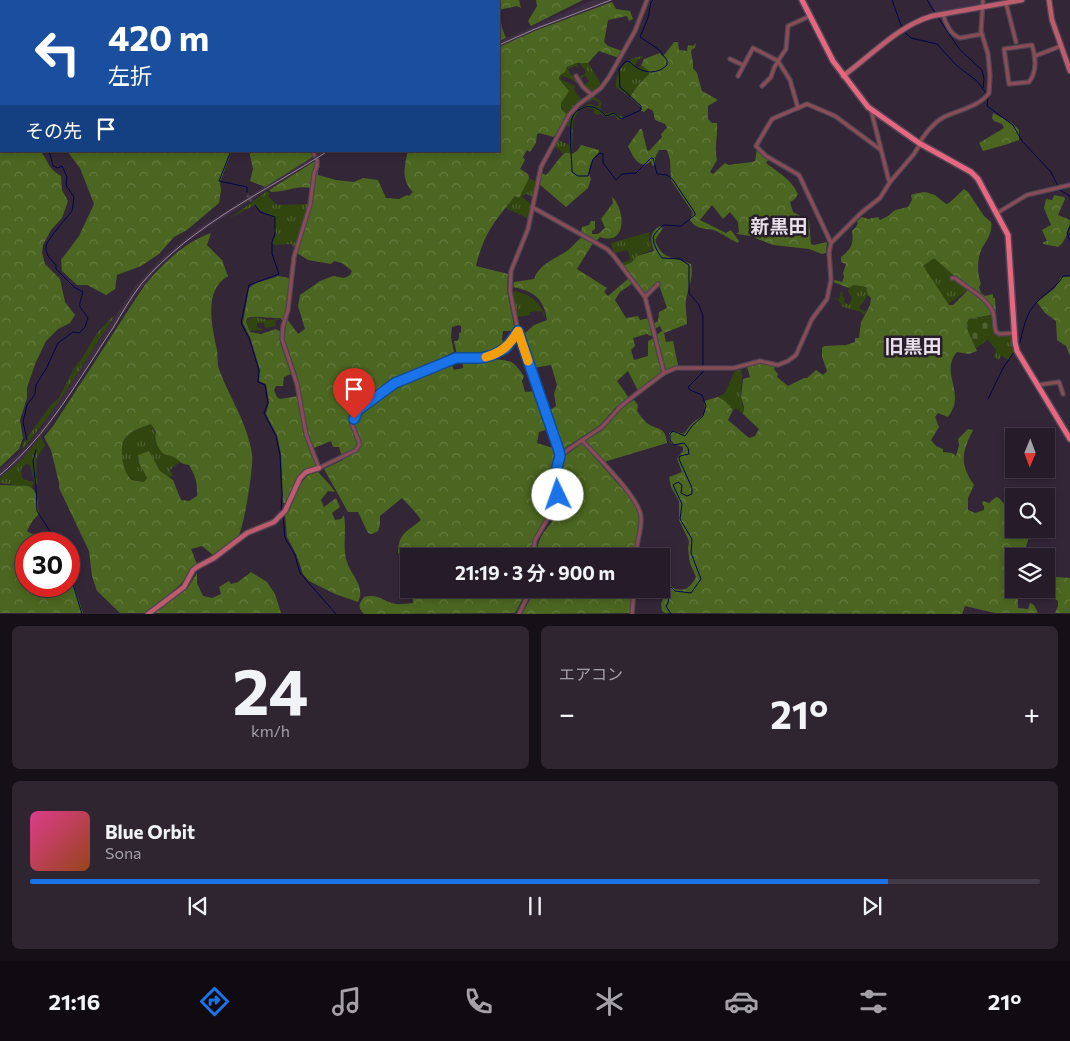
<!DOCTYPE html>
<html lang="ja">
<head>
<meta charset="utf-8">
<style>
  :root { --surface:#261c29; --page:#2e2531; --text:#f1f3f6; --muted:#a4a1a8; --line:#423a46; --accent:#1a73e8 }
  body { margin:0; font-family:Commissioner,"Noto Sans JP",sans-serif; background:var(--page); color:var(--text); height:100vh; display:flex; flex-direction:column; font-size:19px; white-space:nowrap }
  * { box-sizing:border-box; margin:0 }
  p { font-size:16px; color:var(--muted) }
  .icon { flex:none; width:28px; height:28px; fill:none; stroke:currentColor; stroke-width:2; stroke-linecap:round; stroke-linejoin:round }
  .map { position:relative; height:614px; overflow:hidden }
  .side { display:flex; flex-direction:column; gap:12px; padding:12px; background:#150f17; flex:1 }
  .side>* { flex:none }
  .top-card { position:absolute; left:0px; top:0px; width:500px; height:152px; box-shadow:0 2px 8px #0003,0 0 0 1px var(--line); background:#1a4fa0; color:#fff; overflow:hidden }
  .needle { width:32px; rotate:181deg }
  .fabs { position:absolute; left:1005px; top:428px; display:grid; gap:10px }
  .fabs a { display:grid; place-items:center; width:50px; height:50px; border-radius:0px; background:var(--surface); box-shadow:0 2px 8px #0003,0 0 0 1px var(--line); font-size:25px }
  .speed { position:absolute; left:15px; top:532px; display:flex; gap:10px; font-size:25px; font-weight:700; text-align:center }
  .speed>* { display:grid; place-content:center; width:65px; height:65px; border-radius:50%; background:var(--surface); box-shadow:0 2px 8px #0003,0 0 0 1px var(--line); line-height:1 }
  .speed .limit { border:8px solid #d22; background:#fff; color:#111 }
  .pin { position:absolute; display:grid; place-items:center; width:42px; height:42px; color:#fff; margin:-51px -21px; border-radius:50% 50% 50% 0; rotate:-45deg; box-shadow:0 0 5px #0007 }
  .pin .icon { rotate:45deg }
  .me { position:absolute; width:55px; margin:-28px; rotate:357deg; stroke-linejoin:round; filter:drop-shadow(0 0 4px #0008) }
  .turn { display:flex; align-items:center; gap:18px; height:105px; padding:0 25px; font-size:22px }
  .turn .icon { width:65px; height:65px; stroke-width:2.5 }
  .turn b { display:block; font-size:35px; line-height:42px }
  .then { display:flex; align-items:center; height:48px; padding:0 25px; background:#0003; gap:10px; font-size:19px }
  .big { font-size:38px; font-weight:700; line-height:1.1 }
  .side .widget { flex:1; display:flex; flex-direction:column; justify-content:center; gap:8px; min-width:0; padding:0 18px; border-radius:8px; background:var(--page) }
  .side .dial { align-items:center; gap:0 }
  .dial b { font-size:65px; line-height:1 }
  .song { display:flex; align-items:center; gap:15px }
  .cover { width:60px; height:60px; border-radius:8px; background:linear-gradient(135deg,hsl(330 70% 55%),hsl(20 70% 35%)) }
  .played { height:5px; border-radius:2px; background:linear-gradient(90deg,var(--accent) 85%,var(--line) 85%) }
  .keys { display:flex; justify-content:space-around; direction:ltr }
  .heat { display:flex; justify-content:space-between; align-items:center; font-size:28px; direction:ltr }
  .side .tiles { flex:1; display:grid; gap:12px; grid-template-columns:1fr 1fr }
  .widget:last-child { grid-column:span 2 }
  .trip { position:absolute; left:400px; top:548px; width:270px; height:50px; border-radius:0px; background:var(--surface); box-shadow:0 2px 8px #0003,0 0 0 1px var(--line); font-weight:700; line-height:50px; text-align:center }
  .dock { display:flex; height:80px; justify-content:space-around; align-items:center; background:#0f0b10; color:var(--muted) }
  .dock .icon { width:35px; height:35px }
  .dock .on { color:var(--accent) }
  .dock b { font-size:22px; color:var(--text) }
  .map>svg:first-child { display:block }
</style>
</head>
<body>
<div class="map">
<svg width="1070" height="614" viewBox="0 0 1070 614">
  <defs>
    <pattern id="grass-tufts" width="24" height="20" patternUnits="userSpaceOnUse" patternTransform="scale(1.25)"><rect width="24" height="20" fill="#31460e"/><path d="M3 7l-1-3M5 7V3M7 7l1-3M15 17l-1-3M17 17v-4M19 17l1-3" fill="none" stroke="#4f6031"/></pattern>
    <pattern id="forest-crowns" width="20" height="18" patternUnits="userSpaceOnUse" patternTransform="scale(1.25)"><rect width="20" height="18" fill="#4b6620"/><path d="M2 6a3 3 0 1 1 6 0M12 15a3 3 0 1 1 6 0" fill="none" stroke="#657b40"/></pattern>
    <pattern id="cemetery-stones" width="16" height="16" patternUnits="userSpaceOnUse" patternTransform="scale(1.25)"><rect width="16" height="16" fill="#31460e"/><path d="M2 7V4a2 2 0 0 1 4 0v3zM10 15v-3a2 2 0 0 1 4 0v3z" fill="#4f6031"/></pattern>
  </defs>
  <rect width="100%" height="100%" fill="#332637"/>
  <g fill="#3e2d43">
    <path d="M593,0H614L543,27L499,47V43L504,39Z"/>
    <path d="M929,0H982L980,6L936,13Z"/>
    <path d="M321,151H329L201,232L187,242L157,269L135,296L47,430L23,458L0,478V469L22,451L42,427L135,286L160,259L197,229Z"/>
  </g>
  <g fill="url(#grass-tufts)">
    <path d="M642,56L643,57L637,61L635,65L636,67L639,68L641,65L649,70V74L639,84L630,97L616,87C615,71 625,59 642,56Z"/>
    <path d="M577,63L579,68L575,66L568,69L570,73L577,81V83L571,79L562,76L560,79L575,86L574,90L582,100L567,115C561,108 561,103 560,93C558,75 560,70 577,63Z"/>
    <path d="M579,63H588L600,82V85L591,93L583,84L585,85L589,81L585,75L581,79L580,76L585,74V70Z"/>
    <path d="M593,96L602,102L600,109L606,114L613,112L625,118L619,120L614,115L607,117L601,114L597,115L594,113V109L586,108L579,110L573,121L572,154L565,153L563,154L561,151L554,146L558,140L569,145L570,127L565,125C572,113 577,108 590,104L598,107L599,102L593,99L589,102L588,101Z"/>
    <path d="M529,178L536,182L533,197L526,194L523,195L522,197L531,204L529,219L506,208L515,196L519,197Z"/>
    <path d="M267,191L270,193L268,196L277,205L308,204L294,248L291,244L274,245L272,243L276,233L274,231L275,219C268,212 262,214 255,205L230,218Z"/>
    <path d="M650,232L649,236L652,250L637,256L632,262L623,266L621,263L630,260L628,250L614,253L611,243Z"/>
    <path d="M934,256L968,290L948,304L921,266Z"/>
    <path d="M854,285L866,287L868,295L859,308L864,311H866L864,315L861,312L843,307L838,300L829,297L839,299L841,291L843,293L842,296L845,298L844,302L849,305L852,298L848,291L849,288Z"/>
    <path d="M511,291C526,291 541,302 545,316L544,317L542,311L530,312V315L517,317Z"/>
    <path d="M113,316L114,317C84,362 57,409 22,450L23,443L34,428L51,405L59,398L74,368L82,358L97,333Z"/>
    <path d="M254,317L269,320L281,319L275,321L276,326L265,328L264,323H257V327L264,330L250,331L246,322L248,319Z"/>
    <path d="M994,333L1000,336L1012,334L1018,356L1013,354L1008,360L1001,355L999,360L994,357L996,350L988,340Z"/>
    <path d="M741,370C744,380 739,388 741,398C742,404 744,407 743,414L736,408L733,410L725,401L718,397L725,393L735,371Z"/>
    <path d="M151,423L164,454L175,457L180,462L170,470L173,476L167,477L160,471L149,451L138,455L139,463L147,478L144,482C138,481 130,480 126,474C122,467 120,447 124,440C129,432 142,426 151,423Z"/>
    <path d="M41,437L45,445L36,459L37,485L35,484L30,465L27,464C19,469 20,471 23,479L33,482L32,488L0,483V478L23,458Z"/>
  </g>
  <g fill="url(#forest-crowns)" fill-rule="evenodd">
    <path d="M372,0H519L521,8L517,6L499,10L502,28L506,38L499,41V1H371Z"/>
    <path d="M536,0H583L531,26L528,21L537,6Z"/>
    <path d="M612,2L616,9L630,11L633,19L629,21L627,16L608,20L604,42L608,46L622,51L619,58L599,51L588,63H577L567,67L565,72L560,75L559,79L569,91L561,103V108L567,115L554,137L539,133L537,134L536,143L530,152L527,150L523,157L525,160L520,169L528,174L529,178L519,198L515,196C494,222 484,233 476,266L508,274L507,290L515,331H503L502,340L507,343L495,351V359C515,362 512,360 524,376L522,381L525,392L536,391L549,429L539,432L537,443L556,449C559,457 555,460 555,468C554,481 558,494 552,507C545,524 531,536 530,556H409V561L398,553C399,532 406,533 421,520L416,513L402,498L380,516V525L378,531L372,534L368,533L358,512H348L324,469L343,460L339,447H333L331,441L314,448L307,433L297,375L284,338L287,319L298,334L305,329L298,306L300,295L320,281L333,276L344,278L350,275L352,271L342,263L334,261L331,264L308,260L297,253L312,198L316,172L317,168L318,175L336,180L354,182L363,178L378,180L386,198L399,199L407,195L409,196L413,192C401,180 404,167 408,151H499V47L537,30ZM459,325L461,326V332L459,333V338L457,341H454L457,355L462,358L463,368L454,370L450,361H446L445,356L454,352L451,337L452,327Z"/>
    <path d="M674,42H678L679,50L687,51L688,45L693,46L696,43L695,48L692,49L691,52L693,63V68L697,73L702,91L718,100L708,106V119L712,123H717C718,135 714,149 717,160L710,172L713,174L725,163L728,165L752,162L755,161L757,149L768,160L766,163C779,173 791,179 798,194L795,199L790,202L793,212L809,220L811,244L814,245L827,242L826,253L822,254L809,249L773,245L750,236L737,234H736L739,232L738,222L730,212L723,219L712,205L700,220L726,233L731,230L739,241L738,243C731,240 723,234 716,231C706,227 697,231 690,220L693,213L671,180L670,160L667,150H659L655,158V165L653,166L651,161C640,172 632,155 628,146L640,129H642L647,150L649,151L662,137L661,134L667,128L665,124L655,120L653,111L648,108L644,112L641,111V107L630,97L639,84L649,74L648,70L641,65L644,59L660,53L662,56L665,54Z"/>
    <path d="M993,113L1012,123L1019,130V140L1008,144L983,151L979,143L1004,128L1002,124L994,121L992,118Z"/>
    <path d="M581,145L599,150V152C592,159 586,169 591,179L588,188L566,207L539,184L538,181L541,173L546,175C551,171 560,156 564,154C567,152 569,153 572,154L577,151Z"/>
    <path d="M4,151H40C50,162 46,167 61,176L62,190L68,201L62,218L51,230L43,245L42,253L45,264L60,279L65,302L75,315L70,323L58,329L46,341L35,364L27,388V398L20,420L23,438L19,449L0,467V153Z"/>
    <path d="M67,151H232L220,182L221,190L219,203L187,230L174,237L159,254L141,266L117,275L115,289L106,295L87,285H77L62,271L61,260L79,236L94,204L80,168Z"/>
    <path d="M249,151H313L314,156L265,187L250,181L253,169Z"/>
    <path d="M315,161L316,163L311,188C297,185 286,192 271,192L269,190Z"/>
    <path d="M964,189L968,192L984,216L991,222C993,232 987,240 982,248C977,259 977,273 981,284L979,287L981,293L985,296L993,294V298H995L996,314L969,319L966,326L977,351L969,354L957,352C939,373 967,393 948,417L938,413L935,417L939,427L931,440L936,446L943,449V452L952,453L956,456L959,445L958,439L968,429L973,430C962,452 959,464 974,485L968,498V510L975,513L984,510V506L982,504L983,501L989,503L996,497L999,498L1014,516V529H1019L1020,531L1030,534L1023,556H1014V589H1018V608L1028,609L1030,603L1034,605L1038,613H995L965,606L962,614L665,613L662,611L661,604L664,596L662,583L666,582C670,584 672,588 676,589C686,592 692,585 696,577L690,563L688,549L689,541L679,520V501L671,487L669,477L682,472L677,459L683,451V447C674,443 668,447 669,433L674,431L684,434C686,432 687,429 689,427C697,416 708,419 704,401L718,397L725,401L733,410L728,420L749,438L755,436L759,429L743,414L744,407L741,397L743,379L750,377L747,367C757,361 765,363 775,367L774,369L778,374L777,377L788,386L804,378H807L816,370L823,375L827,371L822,357V348L824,346L846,345L855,342V338H859L861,322L870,305L871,298L868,295L866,287L854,285L849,288L833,282L835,280L842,282L844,277L843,273L846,264L841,262V257C851,249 854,244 852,231L856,227L858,223L857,221L862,217L868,219L878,217L880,220L888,216L895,210L908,207L912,200L911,195C915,193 920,193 925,192L935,195L946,204L949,203ZM934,258L968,288V290L953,305H949L923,266Z"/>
    <path d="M1054,195L1064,197L1065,199L1058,215L1070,220C1070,228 1065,243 1058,247L1043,244V242L1047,241L1042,230L1051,225L1044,208L1046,199L1052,200Z"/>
    <path d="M612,197C625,208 628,247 600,237L596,241L581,233L582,227L589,225L591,221H595V229L592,231V234H598L605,228L601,219L613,203Z"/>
    <path d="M660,226L663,228L655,240C662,261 674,256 691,264C694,277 688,288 686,300C685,308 687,316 687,324L664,333L666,342L673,341L678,365L666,370L656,335L662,331L660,326L653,330L654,334L650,336L647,334L633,338L635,346L631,350L634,360L648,356V341L654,338L663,372L638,391L628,371L617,381L629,398L616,407L600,425L562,450L548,411L556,406L554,394L557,385L551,365L533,368L524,334L534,325L547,320C544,298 533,291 513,287L514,282L534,279C539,264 555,259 567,251C572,247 577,241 582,237L593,243L577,269L607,288L604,292L608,296L629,278L633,283L620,292L615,300L626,318L638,316L640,320L649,318L653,324L658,321L659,312L667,308L659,285L654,286L644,295L623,266L632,262L637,256L654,251C650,239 649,233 660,226Z"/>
    <path d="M211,233L207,245L222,260L228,276C203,290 212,327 217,350C218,356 217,363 219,369C229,397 248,424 252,454C254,466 244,527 238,537C232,544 222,550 214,556L202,546L191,549L197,564L181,584L147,613H120L97,591L92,576L89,551L59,488V483L51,450L44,437L53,426L144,286C161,265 185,242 211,233ZM151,424L156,432C154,439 158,450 164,454C167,456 172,455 175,458C182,462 180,464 189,465C195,475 198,484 197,496L189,501L181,500L173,480L160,471L149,451L138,455L139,463L147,478L144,482C140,481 135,481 132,480C123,475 119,448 124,440C129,431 142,427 151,424Z"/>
    <path d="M279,276L289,278L290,281L287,310L283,318V323L281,318C269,319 258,315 247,318L246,322L250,332L261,334L276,329L281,332L280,342L291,374L284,377L283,386H276L274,390L277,397L280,399L298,396L304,434L317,466C298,471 293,486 287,503H283L281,454L277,435L266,414L269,402L266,384L259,381L260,370L250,337L243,323L249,288L256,283Z"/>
    <path d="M1070,276V356L1066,346L1057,340L1056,321L1045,313L1037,302L1055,288L1061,277Z"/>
    <path d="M634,400L638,405L637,411C640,415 644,421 648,424C661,431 665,427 667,443L604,462L584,441L601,431L623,407Z"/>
    <path d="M582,443L634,502C637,508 640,514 640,521C639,532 635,540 637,550L649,552L648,556H535C537,549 538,543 541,537C547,526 559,516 561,503C563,489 558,474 561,459Z"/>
    <path d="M318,472L330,485L335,492L328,491L321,500L324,507L336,498L340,507L332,513L335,520L341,519L344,515C347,531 342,547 347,562C351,575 366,587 358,602L335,594L309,581L303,574L297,556L287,537L285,514L290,508L301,483L308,475Z"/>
    <path d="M0,485L28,486C40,491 37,504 39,514L33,520L27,531L30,533L42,537L48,533L57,544H26V586H69V570L83,613H0Z"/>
    <path d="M251,572L267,582L275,594L281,613H154L187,589L197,573V583L203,596L212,598L221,594L219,587L229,581L231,584L238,582Z"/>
    <path d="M1056,577L1070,578V613H1055L1058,606V601L1053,598Z"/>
    <path d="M412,589H528L515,613L364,614C357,607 359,604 364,597C379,593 383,602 396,604C401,605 408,603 413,603Z"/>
    <path d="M534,589H635L632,613L522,614L533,594Z"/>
  </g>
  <path fill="url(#cemetery-stones)" d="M992,315C999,334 990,339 976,348L966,326L969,319Z"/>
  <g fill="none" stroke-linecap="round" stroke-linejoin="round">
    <g stroke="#00054d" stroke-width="1">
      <path d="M306,0L308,1"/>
      <path d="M653,0L651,2L648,18L640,37L658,49L667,60V65C656,76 640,73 630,62L626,61L619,69L620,87L641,106V110L621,119L614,113L606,116C601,110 593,105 585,107C580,109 575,111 573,116C568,126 572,160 572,172L578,176H588L593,159L600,153L603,154V163L616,180L622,174L636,173L651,158H653L657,174L667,175L673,180L695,213V215L681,226L663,225C660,228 656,232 654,235C651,241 658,253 662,258L680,259L689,265V293L699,305L703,316V372L688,387L690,390L702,395L706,406L703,416L692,426L685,436L673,431L670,434V440L674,445L684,443L688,448L689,454L680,456L679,459L692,488V494L687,496L681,493L682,485L678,482L673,485L682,504L680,519L692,539L691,553L701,579L691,593L675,591L668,584L664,583V586L669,594L668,603L666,606L671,614"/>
      <path d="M892,0L902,28"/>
      <path d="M927,0L935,13"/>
      <path d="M2,1V0"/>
      <path d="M0,8L1,6"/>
      <path d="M0,10L1,13"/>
      <path d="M937,16L960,50L982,70L984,79L983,88"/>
      <path d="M904,32L911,38L937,44L956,65L977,81L988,96L987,106L1013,125L1022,141L1051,172L1060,190L1070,196"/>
      <path d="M231,151L219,181L247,187V192"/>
      <path d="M255,205L260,212L275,217V234L272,242V254L279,274L249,285L241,323L249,338L259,370L258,382L265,385L268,403L264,413L276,436L280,455L282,494L281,513"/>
      <path d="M1070,226L1067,233L1070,240"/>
      <path d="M1019,346C1023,331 1025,314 1037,302C1046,293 1057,287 1063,276H1070"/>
      <path d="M988,399L1003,368L1014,352"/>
      <path d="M27,440L23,422L27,405L35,394L36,385L47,367L58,343L73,332L79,333L85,327L88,318C78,303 78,310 83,292L74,287L56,269V265L48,256L46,250V245L53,234L72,211L74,197L67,187L66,184L67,177L62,166L58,168L53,166L50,154L47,151"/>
      <path d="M36,450L33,461L36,486L37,511L58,544"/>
      <path d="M283,516L285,538L295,555L300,573L336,614"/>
      <path d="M69,571L82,614"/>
    </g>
    <path stroke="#4e4252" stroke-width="3" stroke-dasharray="3 1.5" stroke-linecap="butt" d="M247,195L252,202"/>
    <defs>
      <g id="street">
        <path d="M329,0L330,1"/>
        <path d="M316,1L318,0"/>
        <path d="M354,1L357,0"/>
        <path d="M1006,3L1016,42"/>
        <path d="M943,14C945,23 951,35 960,38L982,34"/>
        <path d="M0,42L1,44"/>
        <path d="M1032,45C1036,57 1037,72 1029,82L1009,84L1004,49Z"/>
        <path d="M1035,56L1061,46"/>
        <path d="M730,59L743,65"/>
        <path d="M576,76L583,87L592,95"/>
        <path d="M738,76L753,48L778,61L774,68L771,77L762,86"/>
        <path d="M798,108L790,80L778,61L786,49L788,26L810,16"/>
        <path d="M871,110L889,181"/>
        <path d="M919,143C926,133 933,123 944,117C958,110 979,107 989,93L990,76L988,54L981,31L983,0"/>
        <path d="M314,151V155"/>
        <path d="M317,160V166L314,174L310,205L294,257L288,310L283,326L282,339L297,384L306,434L319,468L356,450L359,445V442L352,424L358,410L395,383L446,361L456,357L481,358L500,352L512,342L518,331"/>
        <path d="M532,207L607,249L613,255L645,297L664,373"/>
        <path d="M997,213L1027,195L1070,185"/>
        <path d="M831,243L799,175L766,156L756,146L772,119L807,104L835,116L881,150"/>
        <path d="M952,278H955C967,288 986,297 993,312C995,319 994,326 996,332L1000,334L1014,333"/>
        <path d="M645,297L658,284"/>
        <path d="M1038,385L1059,382L1063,394"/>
        <path d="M582,440C596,456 640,498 641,517C642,530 636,543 636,556"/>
        <path d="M560,455L556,441L518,331L510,291L511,271L528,229L541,167L569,115L578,105L601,88L609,77L635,31L647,0"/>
        <path d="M533,556L535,540L558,501L557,467L560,456L569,449L602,427L620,407L635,395L664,373L676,368H734L760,361L778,365L788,361L796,355L812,319L827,299L831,280L829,252L831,243L861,213L880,198L890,182L914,154L920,144"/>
        <path d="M519,614L531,589"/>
        <path d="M632,614L634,589"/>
      </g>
      <g id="secondary">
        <path d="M1049,0L1052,20L1070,71"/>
        <path d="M843,76C872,55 898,26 932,16L1022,0"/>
        <path d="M148,614L184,587L193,570L197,567L214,558L247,533L274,522L285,511L300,478L306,472L319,468"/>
      </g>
      <path id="primary" d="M802,0L833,61L868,107L919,143L971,172L978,179L1008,235L1015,342L1017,351L1070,439"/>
    </defs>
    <use href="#street" stroke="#504453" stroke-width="5.5"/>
    <use href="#secondary" stroke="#504453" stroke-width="7"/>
    <use href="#primary" stroke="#504453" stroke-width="8"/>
    <use href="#street" stroke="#8a4d56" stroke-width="3"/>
    <use href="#secondary" stroke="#be5c6e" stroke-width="4.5"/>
    <use href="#primary" stroke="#e6677f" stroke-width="5"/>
    <g stroke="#978c99" stroke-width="1">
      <path d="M499,45L535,29L611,0"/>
      <path d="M0,475C48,435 79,379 113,328C122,313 131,297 142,283C192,225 264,192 328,151"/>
    </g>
  </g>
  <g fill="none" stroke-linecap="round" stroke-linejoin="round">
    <defs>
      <path id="route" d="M354,419L358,410L395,383L456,358H481L493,355L506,348L518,331L559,451L560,456L557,467L558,495"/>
    </defs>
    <use href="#route" stroke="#114b97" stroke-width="12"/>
    <use href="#route" stroke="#1a73e8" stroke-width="9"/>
    <path stroke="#f59e0b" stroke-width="9" d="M486,357C501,353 510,345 518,331L528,361"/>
  </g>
  <g text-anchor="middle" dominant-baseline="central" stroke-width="5" stroke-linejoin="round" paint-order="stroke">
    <g font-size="19" font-weight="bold" fill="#e7dfe9" stroke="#291d2c">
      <text x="779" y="225">新黒田</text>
      <text x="913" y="345">旧黒田</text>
    </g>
  </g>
</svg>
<div class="fabs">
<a><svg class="needle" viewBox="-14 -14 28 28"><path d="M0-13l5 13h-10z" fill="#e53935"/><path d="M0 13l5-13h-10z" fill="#a4a1a8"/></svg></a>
<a><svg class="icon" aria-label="search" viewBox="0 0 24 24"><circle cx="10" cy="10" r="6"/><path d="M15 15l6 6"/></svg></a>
<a><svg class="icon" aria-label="layers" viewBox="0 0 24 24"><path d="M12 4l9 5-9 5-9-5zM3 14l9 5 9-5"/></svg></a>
</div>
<div class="speed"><div class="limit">30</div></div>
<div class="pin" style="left:354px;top:419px;background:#d93025"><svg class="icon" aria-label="arrive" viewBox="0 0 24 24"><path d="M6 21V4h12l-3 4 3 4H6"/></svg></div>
<svg class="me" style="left:558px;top:495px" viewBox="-20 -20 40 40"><circle r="19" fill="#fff"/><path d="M0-13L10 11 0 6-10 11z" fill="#1a73e8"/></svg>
<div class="trip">21:19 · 3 分 · 900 m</div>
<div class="top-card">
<div class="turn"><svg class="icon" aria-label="left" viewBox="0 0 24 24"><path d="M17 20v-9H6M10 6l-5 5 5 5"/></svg><div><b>420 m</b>左折</div></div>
<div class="then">その先<svg class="icon" aria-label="arrive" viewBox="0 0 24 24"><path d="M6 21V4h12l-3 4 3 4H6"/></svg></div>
</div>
</div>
<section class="side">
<div class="tiles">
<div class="widget dial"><b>24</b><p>km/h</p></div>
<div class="widget"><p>エアコン</p>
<div class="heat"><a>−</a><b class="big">21°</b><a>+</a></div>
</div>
<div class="widget">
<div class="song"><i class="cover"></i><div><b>Blue Orbit</b><p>Sona</p></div></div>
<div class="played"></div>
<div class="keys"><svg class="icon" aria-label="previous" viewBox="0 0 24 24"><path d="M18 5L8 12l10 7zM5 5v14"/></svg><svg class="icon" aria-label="pause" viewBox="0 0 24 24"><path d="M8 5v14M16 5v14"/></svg><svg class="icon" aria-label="next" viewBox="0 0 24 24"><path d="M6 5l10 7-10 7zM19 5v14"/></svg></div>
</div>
</div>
</section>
<nav class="dock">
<b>21:16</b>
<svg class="icon on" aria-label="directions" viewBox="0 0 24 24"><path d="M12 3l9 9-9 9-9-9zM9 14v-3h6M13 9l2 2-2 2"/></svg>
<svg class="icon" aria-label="music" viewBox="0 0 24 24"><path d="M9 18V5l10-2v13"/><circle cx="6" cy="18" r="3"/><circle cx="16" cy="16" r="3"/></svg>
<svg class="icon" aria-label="phone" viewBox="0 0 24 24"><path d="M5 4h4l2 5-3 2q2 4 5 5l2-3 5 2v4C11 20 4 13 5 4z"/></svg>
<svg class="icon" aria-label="climate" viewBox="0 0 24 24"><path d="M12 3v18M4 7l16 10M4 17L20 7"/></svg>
<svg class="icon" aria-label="car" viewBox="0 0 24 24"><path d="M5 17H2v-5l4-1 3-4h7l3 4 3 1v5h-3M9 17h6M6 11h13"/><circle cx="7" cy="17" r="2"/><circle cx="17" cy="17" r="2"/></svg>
<svg class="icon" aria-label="filters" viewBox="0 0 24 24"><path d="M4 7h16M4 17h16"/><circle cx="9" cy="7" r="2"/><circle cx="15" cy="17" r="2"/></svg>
<b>21°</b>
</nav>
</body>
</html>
